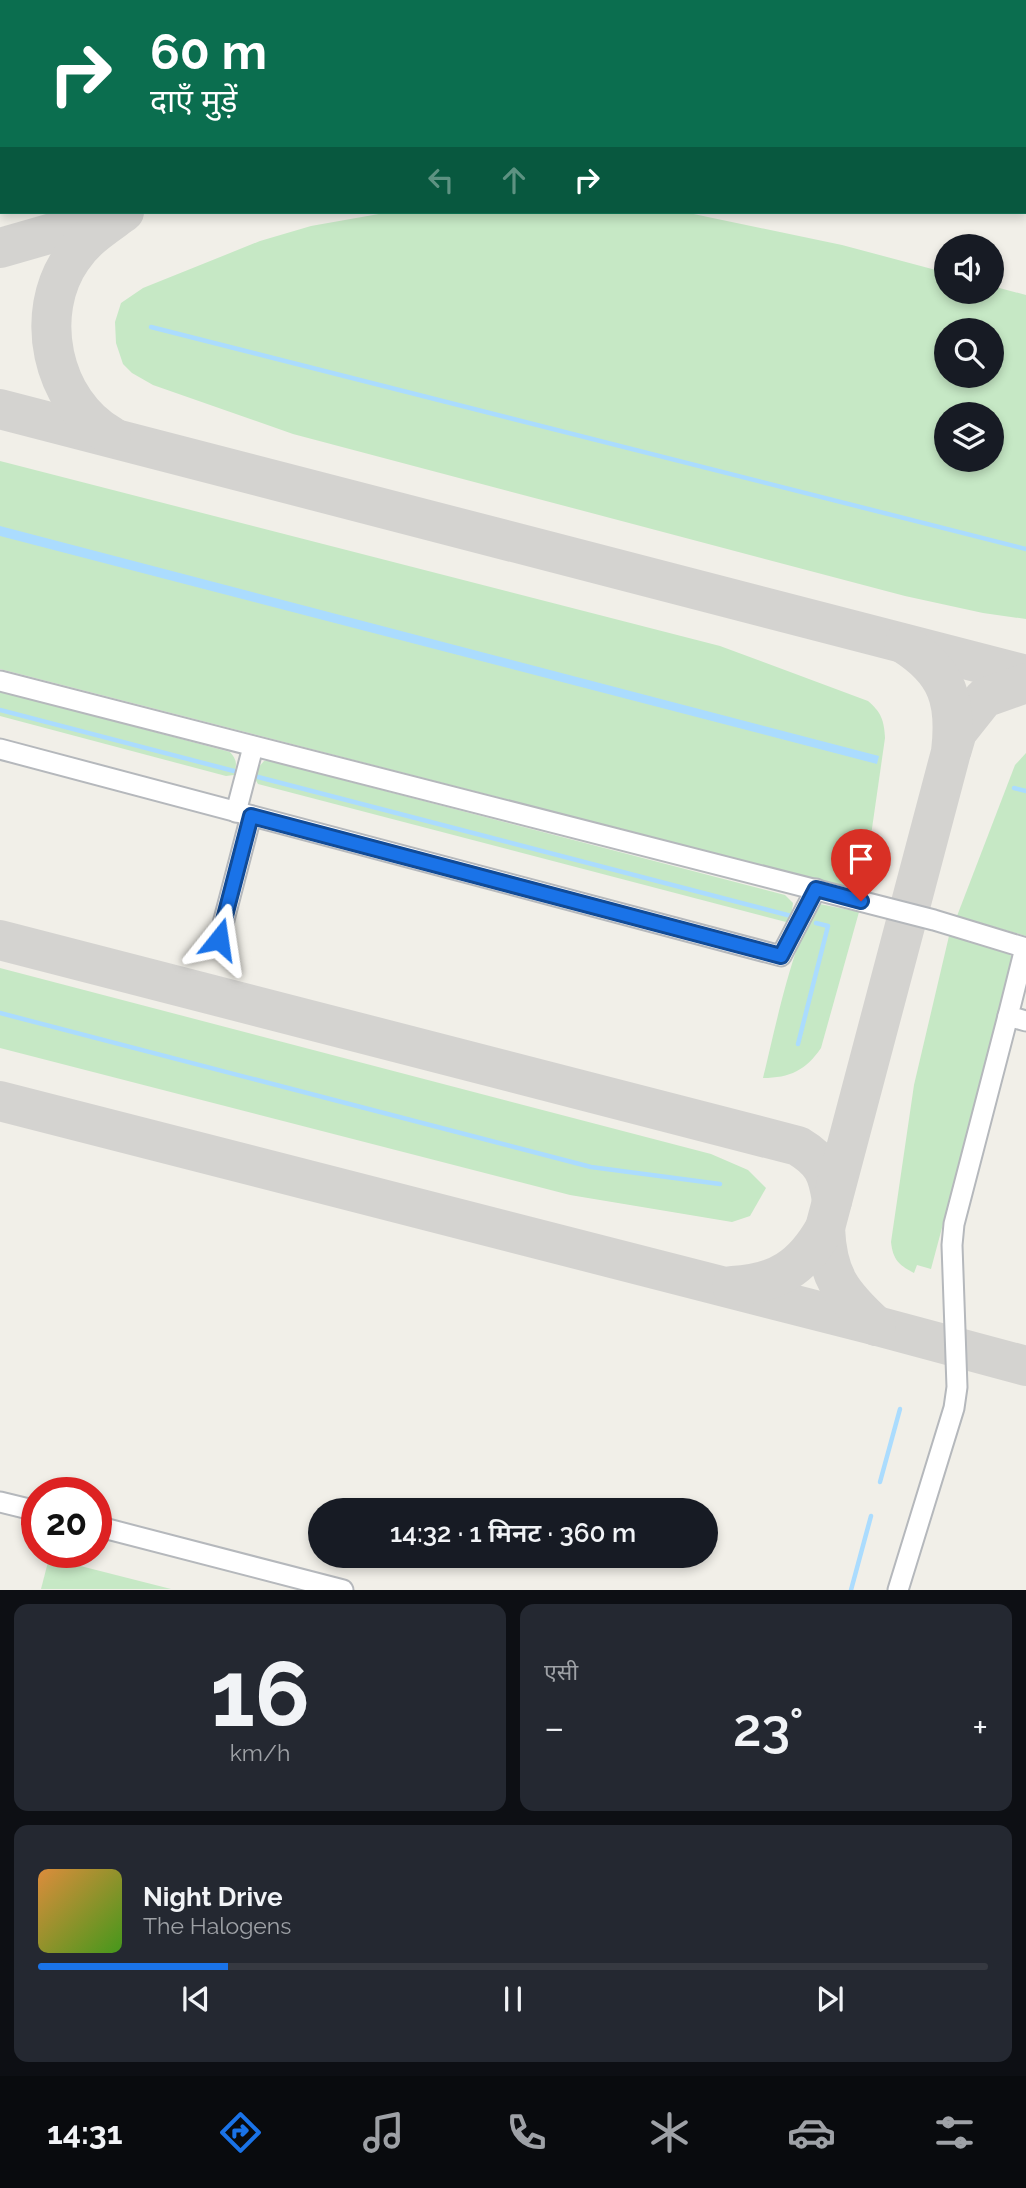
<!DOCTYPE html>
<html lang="hi">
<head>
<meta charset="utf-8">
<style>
  :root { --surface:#171b24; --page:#242831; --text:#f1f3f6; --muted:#9ea1a6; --line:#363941; --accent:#1a73e8 }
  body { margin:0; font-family:Raleway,"Noto Sans Devanagari",sans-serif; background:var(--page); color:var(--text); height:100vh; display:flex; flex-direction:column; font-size:26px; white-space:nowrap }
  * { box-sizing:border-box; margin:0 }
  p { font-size:23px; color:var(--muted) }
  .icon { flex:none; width:38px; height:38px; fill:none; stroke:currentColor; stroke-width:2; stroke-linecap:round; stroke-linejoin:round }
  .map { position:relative; height:1590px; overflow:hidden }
  .side { display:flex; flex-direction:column; gap:14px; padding:14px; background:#0d0f14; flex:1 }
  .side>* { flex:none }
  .guide { position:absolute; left:0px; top:0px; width:1027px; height:214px; box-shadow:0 4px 10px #0003; background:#0b6e4f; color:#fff; overflow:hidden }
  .tools { position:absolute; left:934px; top:234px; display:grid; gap:14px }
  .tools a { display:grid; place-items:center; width:70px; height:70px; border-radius:50%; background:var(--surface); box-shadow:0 4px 10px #0003; font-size:35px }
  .speed { position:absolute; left:21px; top:1477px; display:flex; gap:14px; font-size:35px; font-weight:700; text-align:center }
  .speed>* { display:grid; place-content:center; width:91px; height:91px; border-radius:50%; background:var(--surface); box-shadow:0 4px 10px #0003; line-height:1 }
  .speed .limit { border:10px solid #d22; background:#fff; color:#111 }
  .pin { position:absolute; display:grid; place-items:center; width:60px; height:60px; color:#fff; margin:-72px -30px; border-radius:50% 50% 50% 0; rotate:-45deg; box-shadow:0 0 7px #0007 }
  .pin .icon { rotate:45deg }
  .me { position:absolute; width:77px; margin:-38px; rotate:15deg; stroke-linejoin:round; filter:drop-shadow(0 0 5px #0008) }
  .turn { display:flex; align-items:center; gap:24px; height:147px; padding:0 35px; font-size:32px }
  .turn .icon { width:91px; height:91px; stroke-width:2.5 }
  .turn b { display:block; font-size:49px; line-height:60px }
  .lanes { display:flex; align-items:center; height:66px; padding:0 35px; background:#0003; justify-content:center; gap:35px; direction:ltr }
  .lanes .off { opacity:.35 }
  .big { font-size:52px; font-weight:600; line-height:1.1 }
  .side .widget { flex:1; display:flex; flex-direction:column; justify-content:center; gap:10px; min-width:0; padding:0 24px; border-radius:14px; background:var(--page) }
  .side .dial { align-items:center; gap:0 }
  .dial b { font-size:91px; line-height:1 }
  .song { display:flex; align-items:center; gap:21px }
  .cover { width:84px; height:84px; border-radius:10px; background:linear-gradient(135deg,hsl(30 70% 55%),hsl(100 70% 35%)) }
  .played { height:7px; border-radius:4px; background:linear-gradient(90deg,var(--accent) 20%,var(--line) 20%) }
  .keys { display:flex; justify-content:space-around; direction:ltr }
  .heat { display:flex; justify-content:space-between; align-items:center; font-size:38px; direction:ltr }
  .side .tiles { flex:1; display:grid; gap:14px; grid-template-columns:1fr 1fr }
  .widget:last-child { grid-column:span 2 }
  .trip { position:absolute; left:308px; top:1498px; width:410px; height:70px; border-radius:35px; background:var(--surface); box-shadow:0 4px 10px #0003; font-weight:600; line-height:70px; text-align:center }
  .tab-bar { display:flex; height:112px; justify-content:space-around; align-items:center; background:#090b0e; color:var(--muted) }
  .tab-bar .icon { width:49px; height:49px }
  .tab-bar .on { color:var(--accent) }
  .tab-bar b { font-size:32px; color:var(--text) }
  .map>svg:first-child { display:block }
</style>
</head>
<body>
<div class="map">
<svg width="1026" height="1590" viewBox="0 0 1026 1590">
  <rect width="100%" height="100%" fill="#f1efe8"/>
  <g fill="#c6e8c5" fill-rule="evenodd">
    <path d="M701,0H1026V119V2H701Z"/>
    <path d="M390,212H684L842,245L947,273V292H992V286L1026,295V619L983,613L905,596L293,434L153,385L132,373L123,364L116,343L115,322L121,303L143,288L260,241L311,226ZM947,331H992V376H947ZM947,415H992V460H947Z"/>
    <path d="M0,461L720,646L868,701C881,712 884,720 885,738L863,891L0,669Z"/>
    <path d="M0,691L230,752C237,760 237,764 234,775L226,776L0,716Z"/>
    <path d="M1026,753V936L957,916L1015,765Z"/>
    <path d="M264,761H270L785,895L793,903L791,918L786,922L258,784L255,779L256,770Z"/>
    <path d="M820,904L859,912L821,1048C806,1070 790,1078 763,1078C772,1043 796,923 820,904Z"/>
    <path d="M949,936L1009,951L1013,962L931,1269L917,1265L914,1273C899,1265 893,1260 891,1242L914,1085Z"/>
    <path d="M0,968L711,1154L748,1170L766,1188L750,1216L732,1222L570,1195L0,1048Z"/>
    <path d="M49,1558L171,1589H41Z"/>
  </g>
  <path fill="#abdcfe" d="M0,526L879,756L877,764L0,536Z"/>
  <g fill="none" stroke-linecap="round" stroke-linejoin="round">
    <g stroke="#abdcfe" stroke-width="4.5">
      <path d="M151,327L1026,549"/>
      <path d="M0,710L234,771"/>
      <path d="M258,777L795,917"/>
      <path d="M1014,788L1026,791"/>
      <path d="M0,1013L591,1167L720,1184"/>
      <path d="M798,1044L828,926L816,923"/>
      <path d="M880,1482L900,1409"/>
      <path d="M851,1590L871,1516"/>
    </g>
    <g stroke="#d4d3d0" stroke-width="40">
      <path d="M612,2L613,0"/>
      <path d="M0,248L108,217"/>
      <path d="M0,409L1026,675"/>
      <path d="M111,436C51,402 33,313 72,258C85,238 105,226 124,212"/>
      <path d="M952,749L957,732L984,698L1026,683"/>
      <path d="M0,940L798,1146C823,1161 828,1173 832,1201"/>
      <path d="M0,1101L877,1326L1026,1366"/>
      <path d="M825,1228C827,1276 841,1294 876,1326"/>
      <path d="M732,1286C777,1284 803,1267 825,1228L951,752C957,701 948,672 904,644"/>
    </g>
    <path stroke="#d4d3d0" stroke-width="100" d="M228,0L235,2"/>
    <defs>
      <g id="minor">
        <path d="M0,681L934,920L1026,948"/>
        <path d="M0,749L781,956L816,889"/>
        <path d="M236,812L253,747"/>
        <path d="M219,939L251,816"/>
        <path d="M1025,948L1008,1016L1026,1021"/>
        <path d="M0,1502L37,1511"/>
        <path d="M96,1526L343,1590"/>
        <path d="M898,1590L954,1408L957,1387L952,1245L954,1224L1008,1016"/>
      </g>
    </defs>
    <use href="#minor" stroke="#b5b8bc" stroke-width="23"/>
    <use href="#minor" stroke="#fff" stroke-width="19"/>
  </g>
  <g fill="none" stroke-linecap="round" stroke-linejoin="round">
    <defs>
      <path id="route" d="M219,939L251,816L781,956L816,889L861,901"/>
    </defs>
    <use href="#route" stroke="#114b97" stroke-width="18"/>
    <use href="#route" stroke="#1a73e8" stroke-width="12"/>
  </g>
</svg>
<div class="tools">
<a><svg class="icon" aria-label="sound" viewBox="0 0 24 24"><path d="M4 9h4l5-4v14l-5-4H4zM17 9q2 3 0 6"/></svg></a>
<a><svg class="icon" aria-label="search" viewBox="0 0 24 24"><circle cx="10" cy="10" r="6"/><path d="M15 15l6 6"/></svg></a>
<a><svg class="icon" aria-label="layers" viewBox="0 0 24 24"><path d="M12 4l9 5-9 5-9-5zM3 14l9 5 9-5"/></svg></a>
</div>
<div class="speed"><div class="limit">20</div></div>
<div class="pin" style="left:861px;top:901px;background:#d93025"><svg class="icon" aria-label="arrive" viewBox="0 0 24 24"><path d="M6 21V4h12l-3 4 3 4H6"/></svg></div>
<svg class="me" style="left:219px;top:939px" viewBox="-20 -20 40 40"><path d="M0-17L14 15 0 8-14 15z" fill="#1a73e8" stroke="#fff" stroke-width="4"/></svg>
<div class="trip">14:32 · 1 मिनट · 360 m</div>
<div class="guide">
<div class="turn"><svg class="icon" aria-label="right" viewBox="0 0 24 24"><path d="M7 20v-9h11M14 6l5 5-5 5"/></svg><div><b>60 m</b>दाएँ मुड़ें</div></div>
<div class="lanes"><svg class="icon off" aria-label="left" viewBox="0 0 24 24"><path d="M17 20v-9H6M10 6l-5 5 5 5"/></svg><svg class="icon off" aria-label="ahead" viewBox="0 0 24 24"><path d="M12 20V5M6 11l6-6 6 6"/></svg><svg class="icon" aria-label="right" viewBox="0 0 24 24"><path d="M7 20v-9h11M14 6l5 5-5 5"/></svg></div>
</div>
</div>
<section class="side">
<div class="tiles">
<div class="widget dial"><b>16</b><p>km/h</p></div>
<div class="widget"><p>एसी</p>
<div class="heat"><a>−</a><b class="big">23°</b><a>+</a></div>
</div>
<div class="widget">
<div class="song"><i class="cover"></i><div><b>Night Drive</b><p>The Halogens</p></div></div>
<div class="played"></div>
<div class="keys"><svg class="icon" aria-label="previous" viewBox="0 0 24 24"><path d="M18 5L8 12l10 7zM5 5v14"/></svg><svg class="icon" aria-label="pause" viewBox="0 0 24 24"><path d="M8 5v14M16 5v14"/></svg><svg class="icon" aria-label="next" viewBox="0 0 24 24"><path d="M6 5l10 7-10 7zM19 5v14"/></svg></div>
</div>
</div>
</section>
<nav class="tab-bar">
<b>14:31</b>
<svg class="icon on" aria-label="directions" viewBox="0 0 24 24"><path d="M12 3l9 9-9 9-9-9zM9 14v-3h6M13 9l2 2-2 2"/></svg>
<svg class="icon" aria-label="music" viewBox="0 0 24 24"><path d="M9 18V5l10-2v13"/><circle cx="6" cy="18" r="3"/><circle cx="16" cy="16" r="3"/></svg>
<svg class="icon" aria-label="phone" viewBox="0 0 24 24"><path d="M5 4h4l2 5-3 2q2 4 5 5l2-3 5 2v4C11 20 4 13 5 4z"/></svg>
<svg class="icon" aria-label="climate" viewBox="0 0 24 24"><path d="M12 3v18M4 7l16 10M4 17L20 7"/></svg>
<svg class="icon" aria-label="car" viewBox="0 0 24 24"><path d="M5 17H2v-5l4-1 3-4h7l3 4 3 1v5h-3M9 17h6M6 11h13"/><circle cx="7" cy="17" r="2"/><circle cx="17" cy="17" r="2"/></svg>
<svg class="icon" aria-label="filters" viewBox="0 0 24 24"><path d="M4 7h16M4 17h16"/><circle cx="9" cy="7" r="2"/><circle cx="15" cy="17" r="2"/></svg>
</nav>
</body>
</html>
